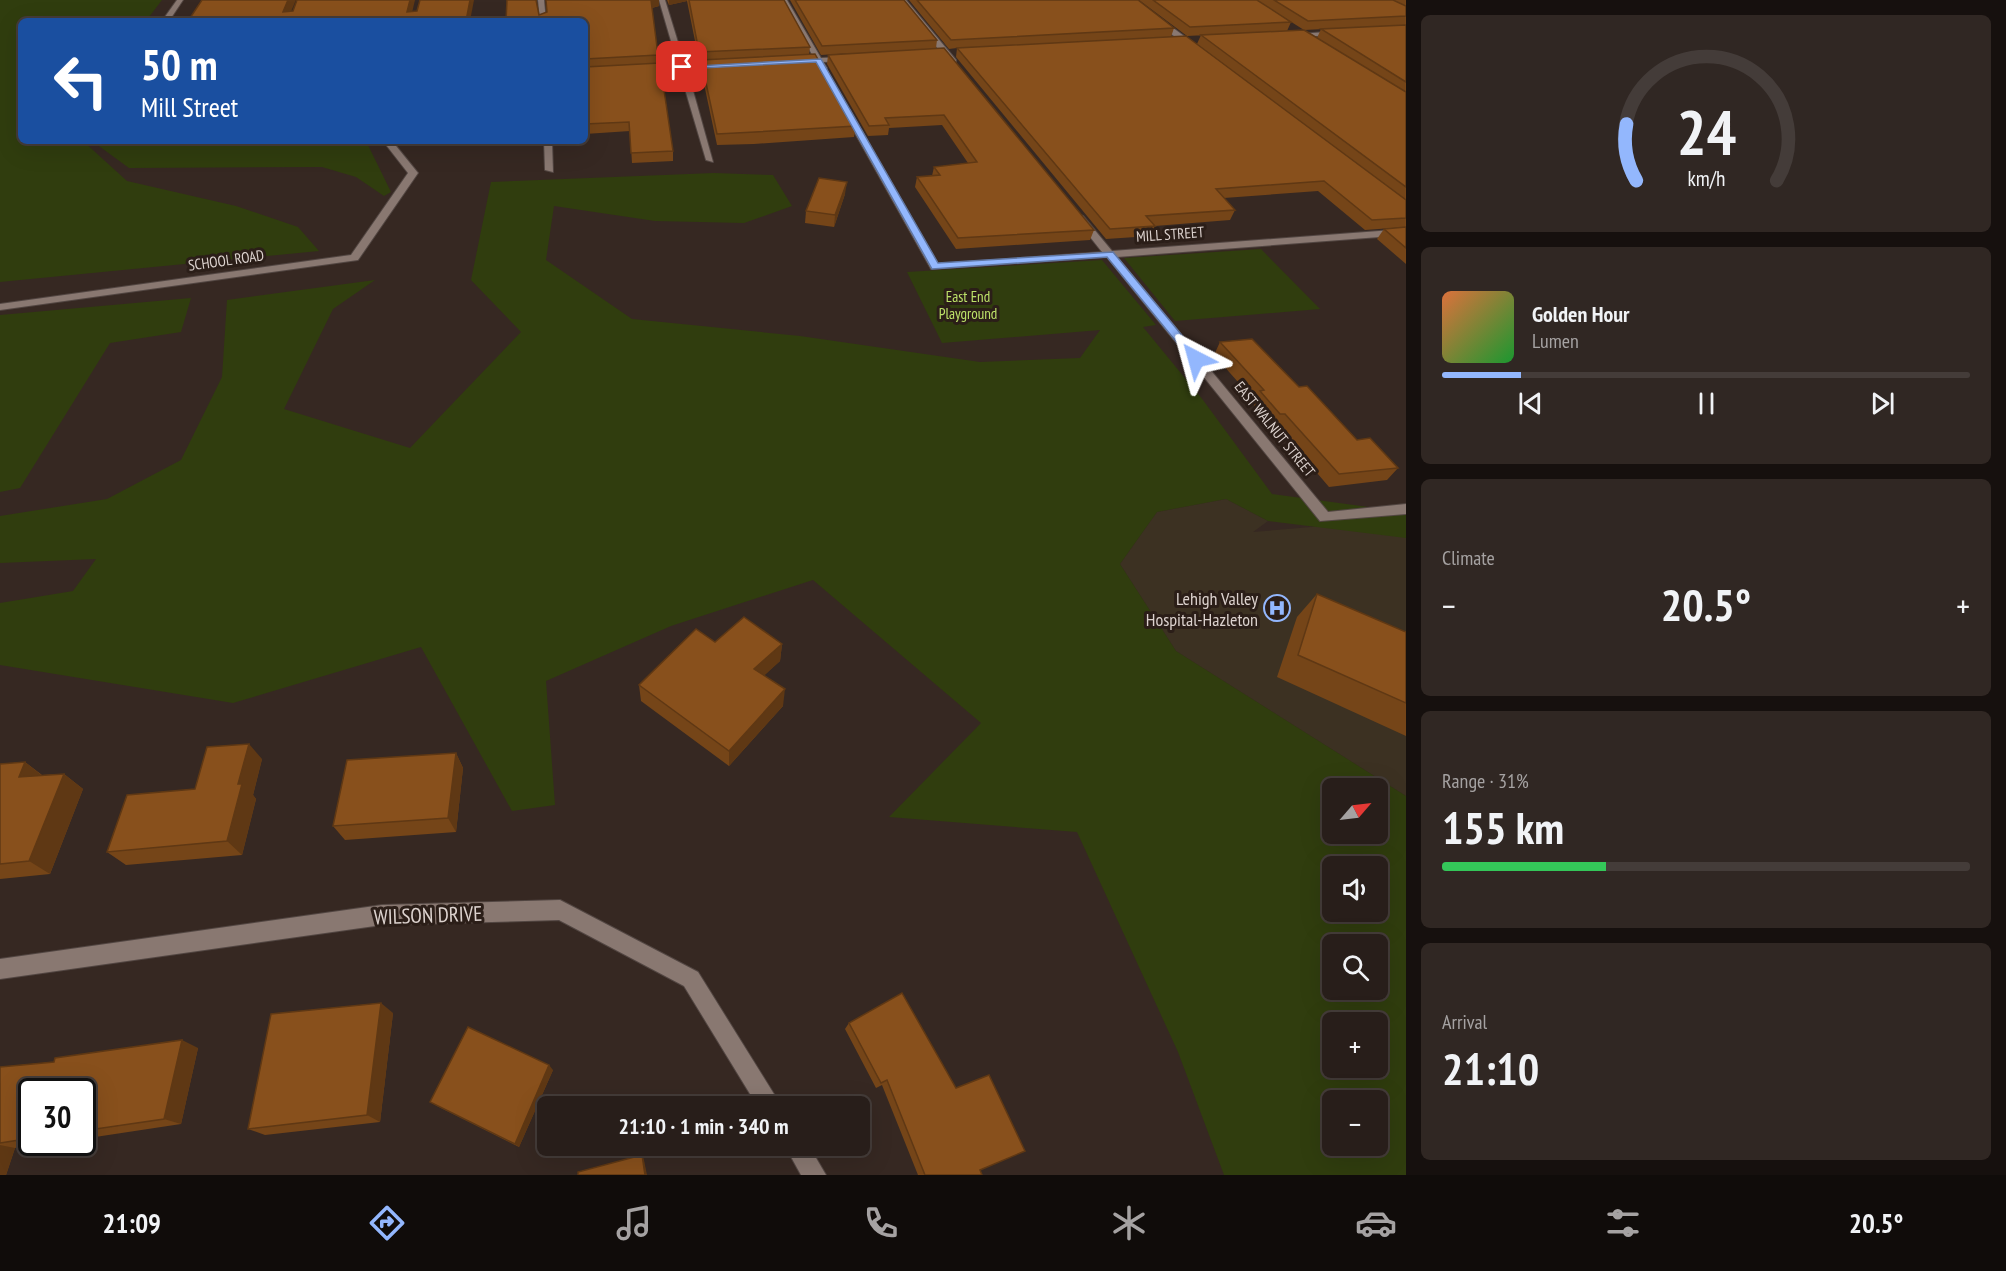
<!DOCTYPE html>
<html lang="en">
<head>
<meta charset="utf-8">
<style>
  :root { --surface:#281e1a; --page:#302723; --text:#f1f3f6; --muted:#a5a2a2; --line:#443c39; --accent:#93b7fd }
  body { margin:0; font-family:"PT Sans Narrow",sans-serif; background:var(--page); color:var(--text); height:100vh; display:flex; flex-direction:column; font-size:22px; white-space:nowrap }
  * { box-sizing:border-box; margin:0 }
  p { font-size:20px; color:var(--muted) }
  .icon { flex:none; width:33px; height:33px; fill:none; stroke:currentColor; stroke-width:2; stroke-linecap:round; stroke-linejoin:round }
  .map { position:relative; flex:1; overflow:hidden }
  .drawer { display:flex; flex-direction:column; gap:15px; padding:15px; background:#16100e; width:600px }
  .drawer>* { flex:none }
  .guide { position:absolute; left:18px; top:18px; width:570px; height:126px; border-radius:9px; box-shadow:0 6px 24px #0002,0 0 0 2px var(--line); background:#1a4fa0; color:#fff; overflow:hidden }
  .needle { width:39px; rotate:62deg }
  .tools { position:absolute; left:1322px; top:778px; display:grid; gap:12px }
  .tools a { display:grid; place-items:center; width:66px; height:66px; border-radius:9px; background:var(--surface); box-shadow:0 6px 24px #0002,0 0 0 2px var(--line); font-size:30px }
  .speed { position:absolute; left:18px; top:1078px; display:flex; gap:12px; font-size:30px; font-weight:700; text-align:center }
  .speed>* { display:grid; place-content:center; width:78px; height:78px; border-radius:50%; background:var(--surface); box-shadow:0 6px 24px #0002,0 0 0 2px var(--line); line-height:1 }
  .speed .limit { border:3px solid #111; border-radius:9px; background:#fff; color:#111 }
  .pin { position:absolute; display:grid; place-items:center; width:51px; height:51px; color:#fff; margin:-26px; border-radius:12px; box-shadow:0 3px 9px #0006 }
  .me { position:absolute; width:66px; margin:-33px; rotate:321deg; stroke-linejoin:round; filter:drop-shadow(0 0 4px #0008) }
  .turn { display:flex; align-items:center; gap:21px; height:126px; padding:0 24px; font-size:27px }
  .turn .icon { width:78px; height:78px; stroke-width:2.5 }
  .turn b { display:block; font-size:42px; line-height:51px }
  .big { font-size:45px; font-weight:700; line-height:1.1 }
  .drawer .widget { flex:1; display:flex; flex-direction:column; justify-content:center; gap:9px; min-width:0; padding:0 21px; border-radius:9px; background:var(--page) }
  .drawer .dial { align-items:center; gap:0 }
  .dial svg { height:156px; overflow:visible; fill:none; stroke:var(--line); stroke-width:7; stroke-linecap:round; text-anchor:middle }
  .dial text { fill:var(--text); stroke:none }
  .song { display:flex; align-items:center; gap:18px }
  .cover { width:72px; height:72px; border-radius:9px; background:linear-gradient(135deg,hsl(20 70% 55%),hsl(130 70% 35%)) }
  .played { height:6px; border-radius:3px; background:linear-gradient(90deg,var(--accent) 15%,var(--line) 15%) }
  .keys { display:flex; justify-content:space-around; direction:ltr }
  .heat { display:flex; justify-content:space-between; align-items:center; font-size:33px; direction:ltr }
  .charge { height:9px; border-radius:4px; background:linear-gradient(90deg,#34c759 31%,var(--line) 0) }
  .trip { position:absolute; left:537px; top:1096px; width:333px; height:60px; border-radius:9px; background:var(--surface); box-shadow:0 6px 24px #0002,0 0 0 2px var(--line); font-weight:700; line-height:60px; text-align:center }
  .menu { display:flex; height:96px; justify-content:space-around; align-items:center; background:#100c0a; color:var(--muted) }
  .menu .icon { width:42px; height:42px }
  .menu .current { color:var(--accent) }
  .menu b { font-size:27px; color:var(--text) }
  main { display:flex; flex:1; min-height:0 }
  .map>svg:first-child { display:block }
</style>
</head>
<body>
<main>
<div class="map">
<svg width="1406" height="1175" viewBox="0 0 1406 1175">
  <rect width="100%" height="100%" fill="#362822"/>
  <path fill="#3c3122" d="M1226,499L1268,521L1253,532L1406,519V796L1176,651L1120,564L1157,512Z"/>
  <g fill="#303d0e" fill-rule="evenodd">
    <path d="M0,0H162L146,21H21V141H83L127,181L236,206L298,227L319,251L0,282Z"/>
    <path d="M92,141H366L391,192L384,196L356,177L322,167L129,168Z"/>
    <path d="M714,173L773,175L792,206L744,223L655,221L554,206L546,260L632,319L800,336L980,362L1080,358L1100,330L942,343L907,272L1102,260L1156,325L1143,327L1203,400L1272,494L1406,512V538L1268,521L1226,499L1157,512L1120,564L1176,651L1406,796V1175H1224L1178,1052L1077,832L889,817L981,723L813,580L671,626L546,681L555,805L512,811L421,647L233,703L0,665V603L73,591L96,559L0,563V516L107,499L181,460L222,377L227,300L375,280L333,309L284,409L410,448L521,332L471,280L491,182ZM1332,789H1377V834H1332ZM1332,867H1377V912H1332ZM1332,945H1377V990H1332ZM1332,1023H1377V1068H1332ZM1332,1101H1377V1146H1332Z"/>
    <path d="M1261,249L1320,309L1175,321L1124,258Z"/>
    <path d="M191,298L181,332L110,343L20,488L0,492V315Z"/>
  </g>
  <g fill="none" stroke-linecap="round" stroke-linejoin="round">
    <defs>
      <g id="minor">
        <path d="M177,0H183L169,21H162Z"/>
        <path d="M538,0H544L546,21H540Z"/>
        <path d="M659,0H665L685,65L720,63L724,65L687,69L713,162L706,160L679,69L642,71L638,69L642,67L678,65Z"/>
        <path d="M781,0H787L821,58L846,57L849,61L823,62L827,68L823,70L816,63H795L798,59L814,58Z"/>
        <path d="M899,0H906L956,60V64H950Z"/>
        <path d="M1128,0H1135L1199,47V51H1193Z"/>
        <path d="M1340,31L1343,35L1289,37L1285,35Z"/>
        <path d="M846,108L850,110L938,264L1102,252L1075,218L1080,215L1083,216L1112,251L1406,229V235L1117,257L1328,512L1406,504V514L1320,521L1107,257L931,269L842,110Z"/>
        <path d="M383,141H392L418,173L358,260L0,310V304L351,255L408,173Z"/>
        <path d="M544,141H552L553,172L545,170Z"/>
        <path d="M560,900L698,972L782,1107H758L684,986L559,920L382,925L0,979V959L382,905Z"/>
        <path d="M785,1146H809L826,1175H801Z"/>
      </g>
    </defs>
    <use href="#minor" stroke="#524642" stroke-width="2"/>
    <use href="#minor" fill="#897871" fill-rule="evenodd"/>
  </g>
  <g fill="#754518">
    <path d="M536,0L539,15L547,12L546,0H659V6L652,8L658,55L659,63L673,151V161L632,163L630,131L585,134V21H506Z"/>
    <path d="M667,0H784L810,47L809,54L856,126L854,137L754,144L717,145L701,70V61H699L687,1L669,5Z"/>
    <path d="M790,0H904L937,40L936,48L1094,230L1090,240L956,249L915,187L917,177L932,176L934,167L968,163L942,125L889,128L888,135L868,136L827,64L828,55L853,53L821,55Z"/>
    <path d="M909,0H1138L1174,28L1171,37L1265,95L1197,44L1201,35L1341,53L1317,38L1321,29L1406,25L1304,30L1258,1L1291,22L1287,31L1187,36L1139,0H1406V227L1365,230L1318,191L1224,198L1235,210L1230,220L1155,226L1151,236L1106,239L956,57L957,48L949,49Z"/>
    <path d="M845,194L834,227L805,223L806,211Z"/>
    <path d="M1406,227V264L1377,239L1384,229Z"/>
    <path d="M1220,342L1299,387L1357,440L1398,468L1387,480L1329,487L1277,426L1272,427L1252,403L1254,400L1214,355Z"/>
    <path d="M1317,594L1406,632V736L1277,677L1297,617Z"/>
    <path d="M715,642L782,644L780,661L764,675L783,706L729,766L641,701L639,685Z"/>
    <path d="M456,753L463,768L456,832L345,840L333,826Z"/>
    <path d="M262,759L253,795L256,799L242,855L126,865L107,852L195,789Z"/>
    <path d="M25,762L42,775L64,774L83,789L50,874L0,879V764Z"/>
    <path d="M393,1013L380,1122L265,1135L248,1129Z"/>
    <path d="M849,1023L980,1170L982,1175H918L882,1085L876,1088L845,1029Z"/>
    <path d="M198,1048L181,1124L82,1139V1092H32V1143H52L15,1148L6,1175H0V1067Z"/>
    <path d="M553,1070L519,1147L437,1106L430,1102Z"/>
  </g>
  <g fill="#5f3814">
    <path d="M288,0H296L287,21L283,12Z"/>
    <path d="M410,0H415L410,21L407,12Z"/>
    <path d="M470,0H474L470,21H466Z"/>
    <path d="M650,0H659V6L651,8Z"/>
    <path d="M669,0H687V1L669,5Z"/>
    <path d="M847,182L845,194L834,227L835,215Z"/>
    <path d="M782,644L780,661L753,686L754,669Z"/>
    <path d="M785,689L783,706L729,766V751Z"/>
    <path d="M249,744L262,759L253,795L256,799L242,855L227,841L238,784Z"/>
    <path d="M456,753L463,768L456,832L448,818Z"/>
    <path d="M25,762L45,778L19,777Z"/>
    <path d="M64,774L83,789L50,874L29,861Z"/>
    <path d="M381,1003L393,1013L380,1122L367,1115Z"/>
    <path d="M182,1040L198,1048L181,1124L164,1119Z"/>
    <path d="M549,1065L553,1070L519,1147L515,1144Z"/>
    <path d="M0,1145L15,1148L6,1175H0Z"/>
    <path d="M642,1155L644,1160L647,1175H645Z"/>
  </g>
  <g fill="#88501c" stroke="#5f3814" stroke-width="1.5">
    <path d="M202,0H288L283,12L293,11L297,0H410L407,12L417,11L420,0H470L466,21H188Z"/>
    <path d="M507,0H536L539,15L547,12L546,0H651L658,55L585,59V21H506Z"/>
    <path d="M689,0H784L810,47L699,52Z"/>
    <path d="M795,0H904L937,40L822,46Z"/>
    <path d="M917,0H1138L1174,28L951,40Z"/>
    <path d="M1153,0H1257L1291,22L1190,27Z"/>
    <path d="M1274,0H1393L1406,6V16L1308,21Z"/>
    <path d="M1406,25V82L1321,29Z"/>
    <path d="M1304,30L1406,92V187L1201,35Z"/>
    <path d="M1186,36L1406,200V218L1372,220L1324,181L1216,189L1235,210L1146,216L1155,226L1110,229L957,48Z"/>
    <path d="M944,48L1094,230L958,238L917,177L940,175L934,167L977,162L944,115L885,118L889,125L869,126L828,55Z"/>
    <path d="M815,54L856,126L755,132L717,134L701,60Z"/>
    <path d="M660,63L673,151L631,153L629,122L585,124V67Z"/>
    <path d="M819,178L847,182L835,215L806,211Z"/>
    <path d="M1406,227V248L1384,229Z"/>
    <path d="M1252,339L1299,387L1307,386L1357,440L1370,438L1398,468L1339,474L1285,414H1280L1260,391L1264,390L1220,342Z"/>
    <path d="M1317,594L1406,632V703L1298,655Z"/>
    <path d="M744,617L782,644L754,669L785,689L729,751L639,685L696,629L715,642Z"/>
    <path d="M249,744L238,784H242L227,841L107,852L127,795L195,789L207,747Z"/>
    <path d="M456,753L448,818L333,826L347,760Z"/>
    <path d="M25,762L19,777L64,774L29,861L0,864V764Z"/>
    <path d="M902,993L956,1088L989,1075L1025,1151L980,1170L982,1175H925L887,1080L881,1083L849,1023Z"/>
    <path d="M381,1003L367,1115L248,1129L271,1014Z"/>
    <path d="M468,1027L549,1065L515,1144L430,1102Z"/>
    <path d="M182,1040L164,1119L82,1131V1092H32V1138L0,1143V1067L54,1062L55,1058Z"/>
    <path d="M642,1155L645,1175H578V1172Z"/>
  </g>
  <path fill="#93b7fd" stroke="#6077a4" stroke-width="1.5" d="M821,59L938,263L1113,252L1200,357V361H1192L1107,257L932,269L816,62L682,69L679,67Z"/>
  <defs>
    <symbol id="hospital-ring" viewBox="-11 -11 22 22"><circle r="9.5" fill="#2b1e18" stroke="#93b7fd" stroke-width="1.5"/><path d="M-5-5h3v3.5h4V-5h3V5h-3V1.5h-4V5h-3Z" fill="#93b7fd"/></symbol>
  </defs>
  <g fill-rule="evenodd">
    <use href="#hospital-ring" x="1262" y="593" width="30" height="30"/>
  </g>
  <g text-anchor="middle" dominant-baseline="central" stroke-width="6" stroke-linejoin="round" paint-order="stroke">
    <g font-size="15" fill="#dcd2ce" stroke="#2b1e18">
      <text transform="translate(1170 234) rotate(-4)">MILL STREET</text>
      <text transform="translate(226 260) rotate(-8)">SCHOOL ROAD</text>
      <text transform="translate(1275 429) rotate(51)">EAST WALNUT STREET</text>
    </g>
    <g font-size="15" fill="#bce168" stroke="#2b1e18">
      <text x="968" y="296">East End<tspan x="968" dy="17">Playground</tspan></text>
    </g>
    <g font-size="18" fill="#dcd2ce" stroke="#2b1e18" text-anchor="end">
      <text x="1258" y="598">Lehigh Valley<tspan x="1258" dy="21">Hospital-Hazleton</tspan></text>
    </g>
    <g font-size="21" fill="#dcd2ce" stroke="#2b1e18">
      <text transform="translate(428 915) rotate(-2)">WILSON DRIVE</text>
    </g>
  </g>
</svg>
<div class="tools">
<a><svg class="needle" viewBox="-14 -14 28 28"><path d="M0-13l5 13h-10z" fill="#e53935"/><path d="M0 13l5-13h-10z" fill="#a5a2a2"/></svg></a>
<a><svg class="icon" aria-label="sound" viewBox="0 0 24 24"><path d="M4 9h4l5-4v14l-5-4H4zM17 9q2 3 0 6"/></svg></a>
<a><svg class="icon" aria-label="search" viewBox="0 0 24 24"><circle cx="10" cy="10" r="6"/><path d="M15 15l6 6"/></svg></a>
<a>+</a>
<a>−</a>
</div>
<div class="speed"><div class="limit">30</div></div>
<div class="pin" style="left:682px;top:67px;background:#d93025"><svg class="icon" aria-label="arrive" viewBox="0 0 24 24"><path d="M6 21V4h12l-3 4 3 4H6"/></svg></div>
<svg class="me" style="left:1196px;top:359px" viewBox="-20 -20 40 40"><path d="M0-17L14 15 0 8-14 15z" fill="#93b7fd" stroke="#fff" stroke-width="4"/></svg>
<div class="trip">21:10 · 1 min · 340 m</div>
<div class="guide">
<div class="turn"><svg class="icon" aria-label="left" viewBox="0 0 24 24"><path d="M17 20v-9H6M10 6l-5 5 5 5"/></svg><div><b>50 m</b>Mill Street</div></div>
</div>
</div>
<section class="drawer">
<div class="widget dial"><svg viewBox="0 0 100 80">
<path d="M14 69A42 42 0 1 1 86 69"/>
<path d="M14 69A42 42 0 0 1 9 40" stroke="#93b7fd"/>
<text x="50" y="56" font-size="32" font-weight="700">24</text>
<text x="50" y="72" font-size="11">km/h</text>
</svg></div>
<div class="widget">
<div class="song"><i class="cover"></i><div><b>Golden Hour</b><p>Lumen</p></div></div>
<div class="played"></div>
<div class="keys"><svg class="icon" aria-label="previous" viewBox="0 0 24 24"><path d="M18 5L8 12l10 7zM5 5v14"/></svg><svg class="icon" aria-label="pause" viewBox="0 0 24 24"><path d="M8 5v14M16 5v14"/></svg><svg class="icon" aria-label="next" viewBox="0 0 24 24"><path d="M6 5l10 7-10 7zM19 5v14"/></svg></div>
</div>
<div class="widget"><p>Climate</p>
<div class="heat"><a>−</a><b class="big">20.5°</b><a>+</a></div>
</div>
<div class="widget"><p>Range · 31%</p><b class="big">155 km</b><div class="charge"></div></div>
<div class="widget"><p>Arrival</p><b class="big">21:10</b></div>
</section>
</main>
<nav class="menu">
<b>21:09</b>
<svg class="icon current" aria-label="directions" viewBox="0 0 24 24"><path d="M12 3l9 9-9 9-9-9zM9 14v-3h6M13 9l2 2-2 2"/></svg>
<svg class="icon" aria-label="music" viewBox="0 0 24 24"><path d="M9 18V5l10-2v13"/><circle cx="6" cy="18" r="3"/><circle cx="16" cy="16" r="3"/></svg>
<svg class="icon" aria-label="phone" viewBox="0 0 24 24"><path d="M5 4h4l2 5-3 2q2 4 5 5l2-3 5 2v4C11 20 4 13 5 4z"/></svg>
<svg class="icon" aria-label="climate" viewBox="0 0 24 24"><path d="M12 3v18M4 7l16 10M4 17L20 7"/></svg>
<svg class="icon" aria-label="car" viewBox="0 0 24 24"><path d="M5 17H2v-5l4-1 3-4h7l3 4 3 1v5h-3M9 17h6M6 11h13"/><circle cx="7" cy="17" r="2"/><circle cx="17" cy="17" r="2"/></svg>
<svg class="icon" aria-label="filters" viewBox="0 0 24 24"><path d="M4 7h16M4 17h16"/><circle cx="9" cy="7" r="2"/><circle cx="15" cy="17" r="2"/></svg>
<b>20.5°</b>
</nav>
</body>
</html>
